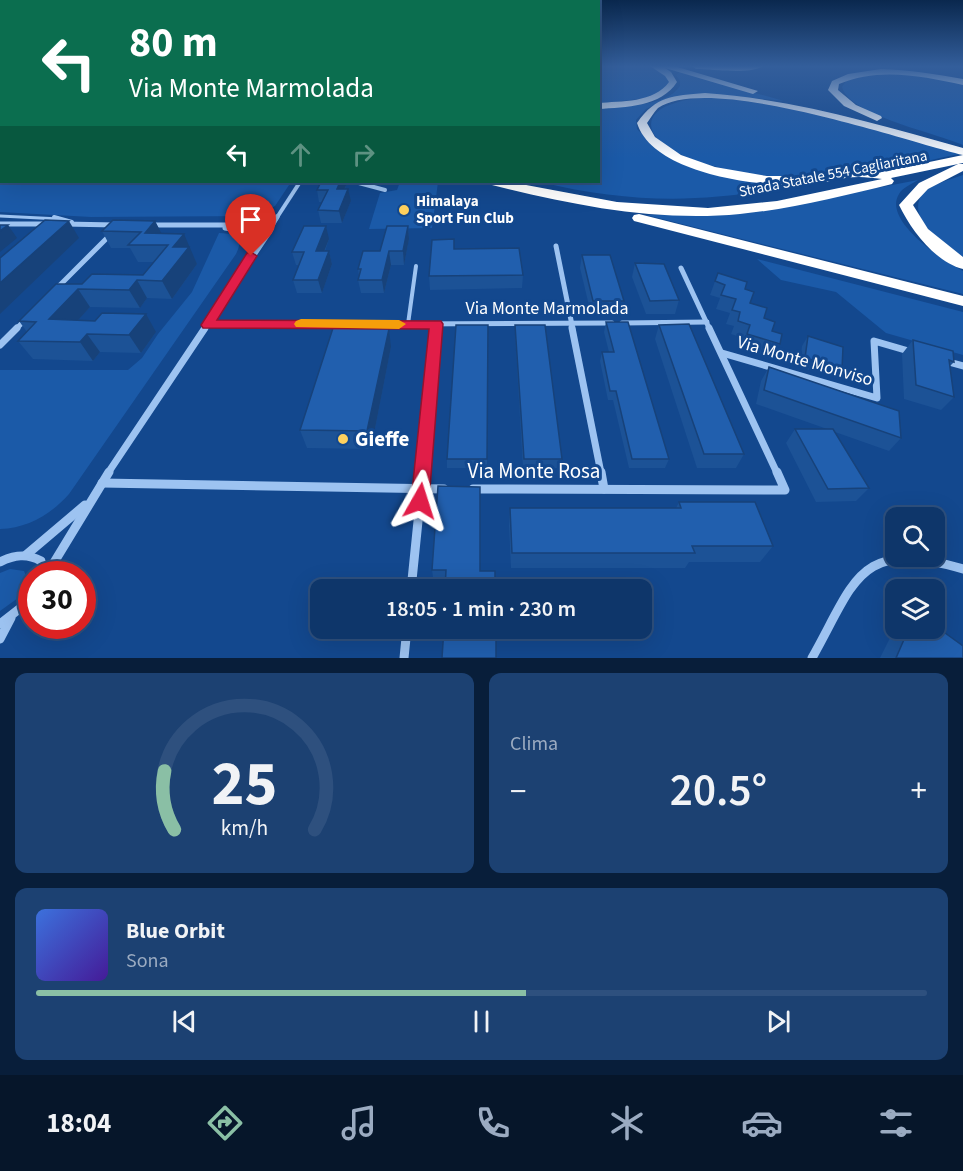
<!DOCTYPE html>
<html lang="it">
<head>
<meta charset="utf-8">
<style>
  :root { --surface:#0e366a; --page:#1c4172; --text:#f1f3f6; --muted:#9babc1; --line:#2e507e; --accent:#8abfa5 }
  body { margin:0; font-family:"Source Sans 3",sans-serif; background:var(--page); color:var(--text); height:100vh; display:flex; flex-direction:column; font-size:22px; white-space:nowrap }
  * { box-sizing:border-box; margin:0 }
  p { font-size:20px; color:var(--muted) }
  .icon { flex:none; width:33px; height:33px; fill:none; stroke:currentColor; stroke-width:2; stroke-linecap:round; stroke-linejoin:round }
  .map { position:relative; height:658px; overflow:hidden }
  .details { display:flex; flex-direction:column; gap:15px; padding:15px; background:#081e3a; flex:1 }
  .details>* { flex:none }
  .guide { position:absolute; left:0px; top:0px; width:600px; height:183px; box-shadow:0 6px 24px #0002,0 0 0 2px var(--line); background:#0b6e4f; color:#fff; overflow:hidden }
  .tools { position:absolute; left:885px; top:507px; display:grid; gap:12px }
  .tools a { display:grid; place-items:center; width:60px; height:60px; border-radius:12px; background:var(--surface); box-shadow:0 6px 24px #0002,0 0 0 2px var(--line); font-size:30px }
  .speed { position:absolute; left:18px; top:561px; display:flex; gap:12px; font-size:30px; font-weight:700; text-align:center }
  .speed>* { display:grid; place-content:center; width:78px; height:78px; border-radius:50%; background:var(--surface); box-shadow:0 6px 24px #0002,0 0 0 2px var(--line); line-height:1 }
  .speed .limit { border:9px solid #d22; background:#fff; color:#111 }
  .pin { position:absolute; display:grid; place-items:center; width:51px; height:51px; color:#fff; margin:-62px -26px; border-radius:50% 50% 50% 0; rotate:-45deg; box-shadow:0 0 6px #0007 }
  .pin .icon { rotate:45deg }
  .me { position:absolute; width:66px; margin:-33px; rotate:6deg; stroke-linejoin:round; filter:drop-shadow(0 0 4px #0008) }
  .turn { display:flex; align-items:center; gap:21px; height:126px; padding:0 30px; font-size:27px }
  .turn .icon { width:78px; height:78px; stroke-width:2.5 }
  .turn b { display:block; font-size:42px; line-height:51px }
  .lanes { display:flex; align-items:center; height:57px; padding:0 30px; background:#0003; justify-content:center; gap:30px; direction:ltr }
  .lanes .off { opacity:.35 }
  .big { font-size:45px; font-weight:600; line-height:1.1 }
  .details .widget { flex:1; display:flex; flex-direction:column; justify-content:center; gap:9px; min-width:0; padding:0 21px; border-radius:12px; background:var(--page) }
  .details .dial { align-items:center; gap:0 }
  .dial svg { height:156px; overflow:visible; fill:none; stroke:var(--line); stroke-width:7; stroke-linecap:round; text-anchor:middle }
  .dial text { fill:var(--text); stroke:none }
  .song { display:flex; align-items:center; gap:18px }
  .cover { width:72px; height:72px; border-radius:9px; background:linear-gradient(135deg,hsl(220 70% 55%),hsl(260 70% 35%)) }
  .played { height:6px; border-radius:3px; background:linear-gradient(90deg,var(--accent) 55%,var(--line) 55%) }
  .keys { display:flex; justify-content:space-around; direction:ltr }
  .heat { display:flex; justify-content:space-between; align-items:center; font-size:33px; direction:ltr }
  .details .tiles { flex:1; display:grid; gap:15px; grid-template-columns:1fr 1fr }
  .widget:last-child { grid-column:span 2 }
  .trip { position:absolute; left:310px; top:579px; width:342px; height:60px; border-radius:12px; background:var(--surface); box-shadow:0 6px 24px #0002,0 0 0 2px var(--line); font-weight:600; line-height:60px; text-align:center }
  .dock { display:flex; height:96px; justify-content:space-around; align-items:center; background:#06162a; color:var(--muted) }
  .dock .icon { width:42px; height:42px }
  .dock .current { color:var(--accent) }
  .dock b { font-size:27px; color:var(--text) }
  .map>svg:first-child { display:block }
</style>
</head>
<body>
<div class="map">
<svg width="963" height="658" viewBox="0 0 963 658">
  <rect width="100%" height="100%" fill="#13488e"/>
  <g fill="#1b5aa8">
    <path d="M608,66C633,66 653,60 670,81L668,89L645,98L599,104V67Z"/>
    <path d="M680,72L784,101L713,94L666,99L646,109L636,120L637,129L656,148L700,168L807,183C715,203 633,205 541,182H598L599,108C623,105 665,108 680,86V81L676,75Z"/>
    <path d="M882,74L917,75L963,83V145C936,133 849,115 842,87L846,81L865,76Z"/>
    <path d="M711,97C796,105 878,130 960,154C935,158 909,167 884,169C874,170 863,168 852,169C818,172 787,180 753,174C725,170 695,163 670,149C644,133 644,112 675,103C686,99 699,98 711,97Z"/>
    <path d="M0,175L2,182H291L275,206L257,216L91,217L0,212Z"/>
    <path d="M963,175V259C947,247 902,217 924,192C932,184 952,179 963,175Z"/>
    <path d="M918,180C912,184 902,188 899,194C882,221 944,261 963,271V294L646,215L748,213Z"/>
    <path d="M400,182H438L432,228L369,229L380,193L397,190Z"/>
    <path d="M219,233C236,234 245,235 236,254L69,494C50,515 28,528 0,529V370H128L142,358L158,334L192,292Z"/>
    <path d="M757,259L963,312V355L886,333L836,292L781,280Z"/>
    <path d="M10,569L24,571L28,581L18,598L0,611V573Z"/>
  </g>
  <g fill="none" stroke-linecap="round" stroke-linejoin="round">
    <path stroke="#9dc3f1" stroke-width="3" d="M0,216L60,219"/>
    <g stroke="#9dc3f1" stroke-width="4">
      <path d="M54,217L72,222"/>
      <path d="M408,324L416,266"/>
    </g>
    <g stroke="#9dc3f1" stroke-width="4">
      <path d="M355,182L385,190"/>
      <path d="M276,219L300,182"/>
    </g>
    <g stroke="#9dc3f1" stroke-width="5">
      <path d="M0,224H47"/>
      <path d="M64,224L116,225"/>
      <path d="M258,224H267L271,229L261,235L250,233L249,229Z"/>
      <path d="M151,225H255"/>
      <path d="M271,227L277,217"/>
      <path d="M225,228L249,232"/>
      <path d="M251,234V255"/>
      <path d="M556,246L573,330"/>
      <path d="M681,268L710,330"/>
      <path d="M57,288L111,234"/>
      <path d="M622,323L707,322"/>
      <path d="M208,325L612,323"/>
      <path d="M15,330L26,319"/>
      <path d="M204,330L270,231"/>
      <path d="M436,330L437,324"/>
    </g>
    <g stroke="#9dc3f1" stroke-width="7">
      <path d="M572,328L601,473"/>
      <path d="M709,328L777,473"/>
      <path d="M0,345L17,328"/>
      <path d="M722,353L877,398L874,341L912,352"/>
      <path d="M945,361L963,366"/>
      <path d="M108,473L205,328"/>
      <path d="M422,473L437,328"/>
    </g>
    <g stroke="#9dc3f1" stroke-width="9">
      <path d="M601,472L604,489"/>
      <path d="M102,483L444,489"/>
      <path d="M473,489L785,490L777,472"/>
      <path d="M26,555L85,505"/>
      <path d="M0,562C14,555 27,553 41,561L43,574"/>
      <path d="M47,574L109,472"/>
      <path d="M411,590L423,472"/>
      <path d="M0,624L32,599"/>
      <path d="M0,639L11,618"/>
      <path d="M404,658L407,628"/>
      <path d="M812,658C856,580 858,538 963,569"/>
    </g>
    <g fill="#fff" fill-rule="evenodd">
      <path d="M650,66H674L758,91L753,94L665,68L671,72L677,82C661,107 626,107 598,109V103C621,101 654,103 669,82L665,76Z"/>
      <path d="M692,66H763C749,75 713,69 696,69Z"/>
      <path d="M881,69C909,70 936,74 963,79V85C923,76 878,67 839,84L838,90L856,105L881,116L882,118L877,121L844,106L828,90L832,81L848,74Z"/>
      <path d="M705,93C793,99 878,124 963,148V155C902,140 710,73 658,108C654,112 650,119 647,123L655,137L681,155L715,167L767,176H822L858,169L886,171L963,155V163L891,178L894,181L892,184C843,196 791,209 740,214C656,222 573,205 492,185L490,182H510L617,202L708,208L777,201L882,179C874,178 866,177 859,177C841,177 823,184 804,185C759,187 653,174 637,123C657,95 672,96 705,93Z"/>
      <path d="M958,164H963V171L928,189L913,205L928,229L963,257V269C935,262 911,230 899,205L919,183Z"/>
      <rect x="0" y="168" width="2" height="8"/>
      <path d="M639,214L963,296V306L634,221L632,218L634,215Z"/>
    </g>
  </g>
  <g fill="#1c5296">
    <path d="M321,182H347L345,189L351,201L342,223H321L318,210L322,202H319L317,190Z"/>
    <path d="M155,221L161,233L191,251V252L197,264L172,299L147,298L140,308L90,307L78,320L156,332L141,353L100,352L93,361L33,359L18,341L27,332L19,321L82,284L143,275L154,262H138L130,248H111L102,231Z"/>
    <path d="M408,226L409,239L404,265H391L384,293H361L358,280L359,276L358,269L380,251Z"/>
    <path d="M329,239L325,251H329L332,264L322,293H297L293,280L299,265H296L292,252Z"/>
    <path d="M455,249L523,275L522,288L430,290L429,276Z"/>
    <path d="M582,255L624,301L621,314H591L580,268Z"/>
    <path d="M635,263L679,300L675,314H646L632,277Z"/>
    <path d="M718,273L745,289L750,303L764,318L780,344L772,358L740,348L743,338L731,334L734,326L726,324L730,313L716,309L720,298L710,295Z"/>
    <path d="M606,322L669,459L665,468H629L613,400H608L600,361L602,352H609L604,332Z"/>
    <path d="M488,325L487,468H447V459Z"/>
    <path d="M515,325L562,459L561,468H523L515,334Z"/>
    <path d="M659,325L744,454L736,468H697L655,339Z"/>
    <path d="M808,336L842,369L836,378L800,367L802,346Z"/>
    <path d="M913,340L954,362L950,366L954,397L941,410L904,399L902,354Z"/>
    <path d="M391,347L371,449L307,448L300,430Z"/>
    <path d="M769,367L901,438L889,451L835,432L869,488L856,501L816,502L786,443L795,429H827L756,404L761,381Z"/>
    <path d="M480,487L446,585H434L432,570Z"/>
    <path d="M679,502L773,546L760,562H689L685,568H511L509,525L510,508H676Z"/>
    <path d="M896,626V628H934L963,658H880Z"/>
  </g>
  <g fill="#17427a">
    <path d="M340,182H347V183L339,201L337,189Z"/>
    <path d="M348,189L351,201L342,223L339,211Z"/>
    <path d="M69,221L79,238L0,314V283Z"/>
    <path d="M155,221L164,238L145,233Z"/>
    <path d="M8,225L17,238L0,252V231Z"/>
    <path d="M326,226L329,239L319,264L316,251Z"/>
    <path d="M408,226L409,239L404,265L403,251Z"/>
    <path d="M184,234L197,264L172,299L162,281L173,247Z"/>
    <path d="M329,251L332,264L322,293L318,280Z"/>
    <path d="M389,251L391,265L384,293L382,280Z"/>
    <path d="M137,280L147,298L140,308L129,290Z"/>
    <path d="M78,289L90,307L62,338L49,319Z"/>
    <path d="M146,314L156,332L141,353L129,335Z"/>
    <path d="M389,329L391,347L371,449L367,431Z"/>
    <path d="M87,334L100,352L93,361L80,342Z"/>
  </g>
  <g fill="#215fae" stroke="#17427a" stroke-width="1.5">
    <path d="M321,182H340L337,189H348L339,211L318,210L328,190H317Z"/>
    <path d="M45,220L69,221L0,283V258Z"/>
    <path d="M113,220L155,221L145,233L184,234L173,247H189L162,281L137,280L129,290L78,289L49,319L95,321L102,313L146,314L129,335L87,334L80,342L18,341L36,322L19,321L56,284H82L92,274L143,275L168,245H128L141,232L102,231Z"/>
    <path d="M0,225H8L0,231Z"/>
    <path d="M304,226H326L316,251H329L318,280H293L304,252H292Z"/>
    <path d="M387,226H408L403,251H389L382,280H358L361,269H358L363,251H380Z"/>
    <path d="M454,239V249L519,248L523,275L429,276L432,240Z"/>
    <path d="M582,255H610L624,301H593Z"/>
    <path d="M635,263L664,264L679,300L650,301Z"/>
    <path d="M718,273L747,282L745,289L754,292L750,303L767,308L764,318L775,322L772,331L782,334L780,344L747,334L750,325L738,321L740,312L732,310L736,299L721,295L725,285L715,281Z"/>
    <path d="M606,322H628L669,459H632L616,391H610L602,352H614Z"/>
    <path d="M689,324L744,454H704L659,325Z"/>
    <path d="M456,325H488L487,459H447Z"/>
    <path d="M515,325H545L562,459H524Z"/>
    <path d="M333,328L389,329L367,431L300,430Z"/>
    <path d="M808,336L843,347L842,369L805,358Z"/>
    <path d="M913,340L953,351L954,362L949,360L954,397L916,385Z"/>
    <path d="M769,367L899,411L901,438L764,390Z"/>
    <path d="M795,429H833L869,488L828,489Z"/>
    <path d="M438,486L480,487V571H495V590H445L446,570H432Z"/>
    <path d="M679,502H755L773,546H692L695,553H512L510,508H681Z"/>
    <path d="M934,625L963,646V658H896L909,628H934Z"/>
    <path d="M444,628H496V658H442Z"/>
  </g>
  <linearGradient id="sky" x2="0" y2="1"><stop stop-color="#0a284e"/><stop offset="0.42" stop-color="#335e9b"/><stop offset="1" stop-color="#335e9b" stop-opacity="0"/></linearGradient>
  <rect width="963" height="158" fill="url(#sky)"/>
  <path fill="#e11d48" stroke="#92132f" stroke-width="1.5" d="M251,252L257,256L217,320L441,321L443,324L429,501L427,507L420,510L414,507L411,501L429,329L203,328L201,325L203,322L247,253Z"/>
  <path fill="#f59e0b" d="M301,319L399,320L406,324L399,329L296,327L294,324L296,321Z"/>
  <g fill="#ffd15e" stroke="#13488e" stroke-width="2">
    <circle cx="404" cy="210" r="6"/>
    <circle cx="343" cy="439" r="6"/>
  </g>
  <g text-anchor="middle" dominant-baseline="central" stroke-width="6" stroke-linejoin="round" paint-order="stroke">
    <g font-size="15" fill="#fff" stroke="#13488e">
      <text transform="translate(833 174) rotate(-11)">Strada Statale 554 Cagliaritana</text>
    </g>
    <g font-size="15" font-weight="bold" fill="#fff" stroke="#13488e" text-anchor="start">
      <text x="416" y="201">Himalaya<tspan x="416" dy="17">Sport Fun Club</tspan></text>
    </g>
    <g font-size="18" fill="#fff" stroke="#13488e">
      <text x="547" y="308">Via Monte Marmolada</text>
      <text transform="translate(805 361) rotate(16)">Via Monte Monviso</text>
    </g>
    <g font-size="21" font-weight="bold" fill="#fff" stroke="#13488e" text-anchor="start">
      <text x="355" y="439">Gieffe</text>
    </g>
    <g font-size="21" fill="#fff" stroke="#13488e">
      <text x="534" y="471">Via Monte Rosa</text>
    </g>
  </g>
</svg>
<div class="tools">
<a><svg class="icon" aria-label="search" viewBox="0 0 24 24"><circle cx="10" cy="10" r="6"/><path d="M15 15l6 6"/></svg></a>
<a><svg class="icon" aria-label="layers" viewBox="0 0 24 24"><path d="M12 4l9 5-9 5-9-5zM3 14l9 5 9-5"/></svg></a>
</div>
<div class="speed"><div class="limit">30</div></div>
<div class="pin" style="left:251px;top:256px;background:#d93025"><svg class="icon" aria-label="arrive" viewBox="0 0 24 24"><path d="M6 21V4h12l-3 4 3 4H6"/></svg></div>
<svg class="me" style="left:420px;top:501px" viewBox="-20 -20 40 40"><path d="M0-17L14 15 0 8-14 15z" fill="#e11d48" stroke="#fff" stroke-width="4"/></svg>
<div class="trip">18:05 · 1 min · 230 m</div>
<div class="guide">
<div class="turn"><svg class="icon" aria-label="left" viewBox="0 0 24 24"><path d="M17 20v-9H6M10 6l-5 5 5 5"/></svg><div><b>80 m</b>Via Monte Marmolada</div></div>
<div class="lanes"><svg class="icon" aria-label="left" viewBox="0 0 24 24"><path d="M17 20v-9H6M10 6l-5 5 5 5"/></svg><svg class="icon off" aria-label="ahead" viewBox="0 0 24 24"><path d="M12 20V5M6 11l6-6 6 6"/></svg><svg class="icon off" aria-label="right" viewBox="0 0 24 24"><path d="M7 20v-9h11M14 6l5 5-5 5"/></svg></div>
</div>
</div>
<section class="details">
<div class="tiles">
<div class="widget dial"><svg viewBox="0 0 100 80">
<path d="M14 69A42 42 0 1 1 86 69"/>
<path d="M14 69A42 42 0 0 1 9 39" stroke="#8abfa5"/>
<text x="50" y="56" font-size="32" font-weight="700">25</text>
<text x="50" y="72" font-size="11">km/h</text>
</svg></div>
<div class="widget"><p>Clima</p>
<div class="heat"><a>−</a><b class="big">20.5°</b><a>+</a></div>
</div>
<div class="widget">
<div class="song"><i class="cover"></i><div><b>Blue Orbit</b><p>Sona</p></div></div>
<div class="played"></div>
<div class="keys"><svg class="icon" aria-label="previous" viewBox="0 0 24 24"><path d="M18 5L8 12l10 7zM5 5v14"/></svg><svg class="icon" aria-label="pause" viewBox="0 0 24 24"><path d="M8 5v14M16 5v14"/></svg><svg class="icon" aria-label="next" viewBox="0 0 24 24"><path d="M6 5l10 7-10 7zM19 5v14"/></svg></div>
</div>
</div>
</section>
<nav class="dock">
<b>18:04</b>
<svg class="icon current" aria-label="directions" viewBox="0 0 24 24"><path d="M12 3l9 9-9 9-9-9zM9 14v-3h6M13 9l2 2-2 2"/></svg>
<svg class="icon" aria-label="music" viewBox="0 0 24 24"><path d="M9 18V5l10-2v13"/><circle cx="6" cy="18" r="3"/><circle cx="16" cy="16" r="3"/></svg>
<svg class="icon" aria-label="phone" viewBox="0 0 24 24"><path d="M5 4h4l2 5-3 2q2 4 5 5l2-3 5 2v4C11 20 4 13 5 4z"/></svg>
<svg class="icon" aria-label="climate" viewBox="0 0 24 24"><path d="M12 3v18M4 7l16 10M4 17L20 7"/></svg>
<svg class="icon" aria-label="car" viewBox="0 0 24 24"><path d="M5 17H2v-5l4-1 3-4h7l3 4 3 1v5h-3M9 17h6M6 11h13"/><circle cx="7" cy="17" r="2"/><circle cx="17" cy="17" r="2"/></svg>
<svg class="icon" aria-label="filters" viewBox="0 0 24 24"><path d="M4 7h16M4 17h16"/><circle cx="9" cy="7" r="2"/><circle cx="15" cy="17" r="2"/></svg>
</nav>
</body>
</html>
